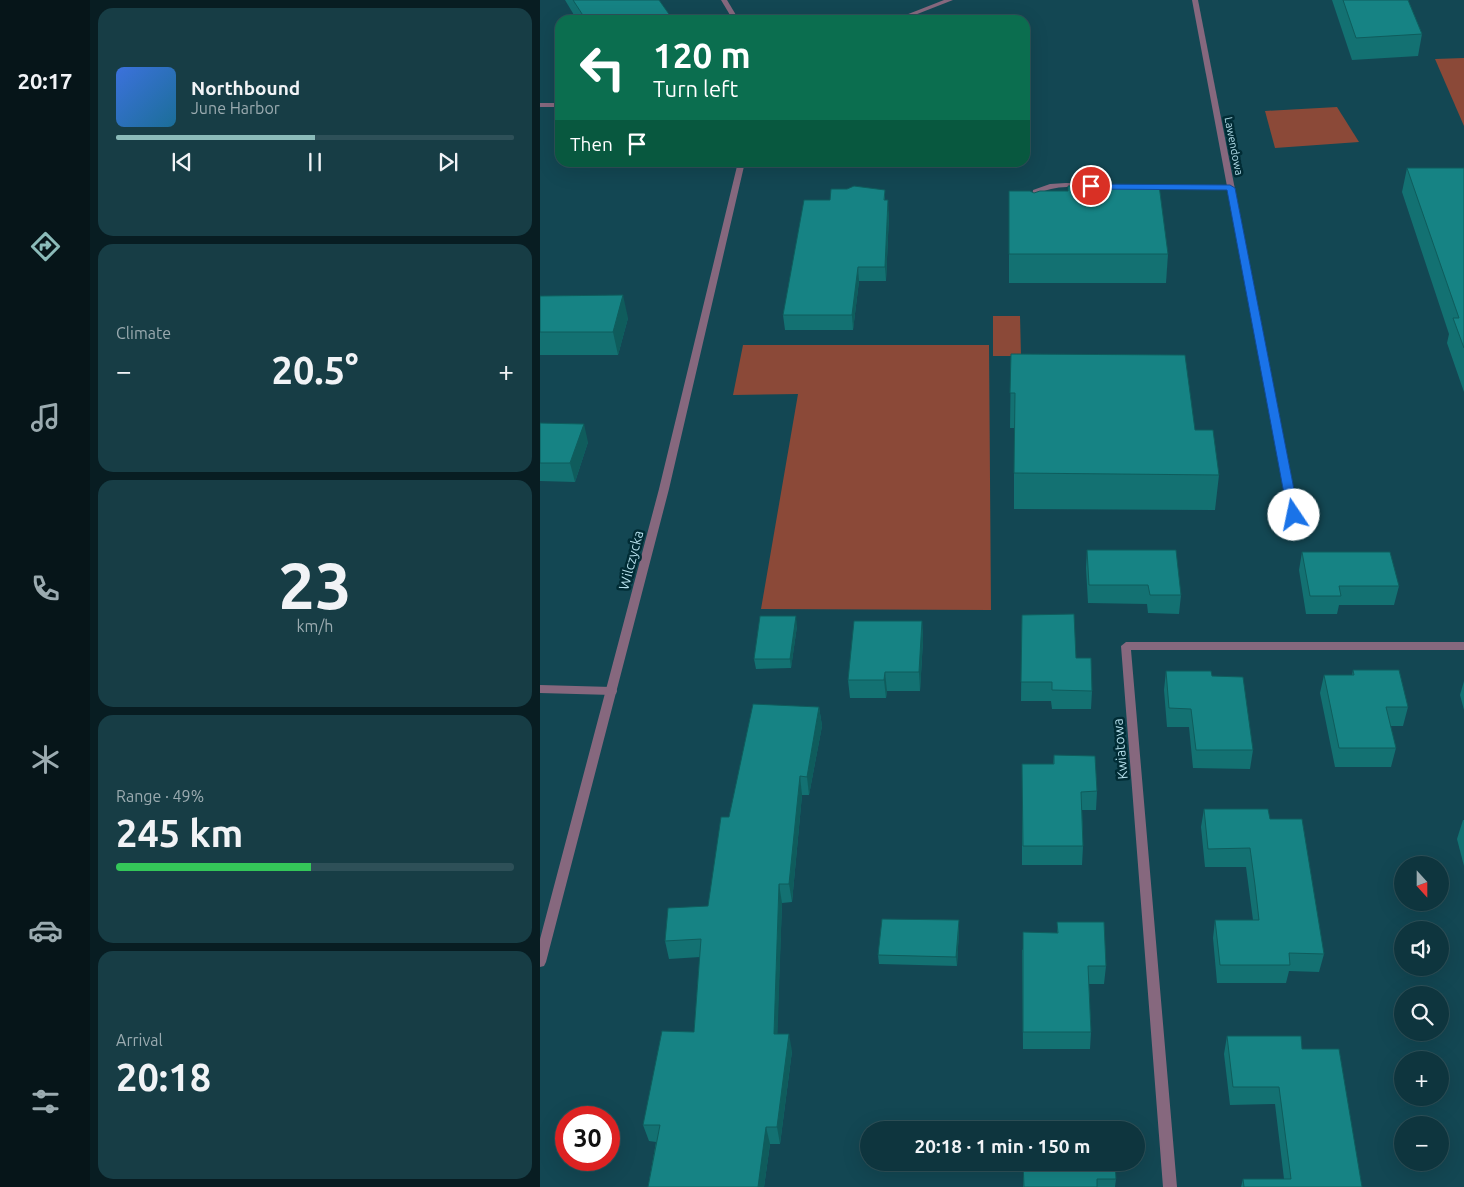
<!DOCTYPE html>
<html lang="en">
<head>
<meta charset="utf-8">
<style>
  :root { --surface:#0e353e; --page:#173d45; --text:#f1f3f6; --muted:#9babb0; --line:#2e5058; --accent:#8bbbb9 }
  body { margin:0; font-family:Ubuntu,sans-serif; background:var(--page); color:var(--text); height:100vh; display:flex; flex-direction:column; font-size:19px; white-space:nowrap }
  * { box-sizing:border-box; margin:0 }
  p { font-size:16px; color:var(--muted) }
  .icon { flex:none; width:28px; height:28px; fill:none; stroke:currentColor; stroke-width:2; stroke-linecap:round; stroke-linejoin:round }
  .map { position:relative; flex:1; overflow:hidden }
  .drawer { display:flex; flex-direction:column; gap:8px; padding:8px; background:#081d22; width:450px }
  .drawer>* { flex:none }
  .hud { position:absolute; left:15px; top:15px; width:475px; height:152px; border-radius:15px; box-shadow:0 5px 20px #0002,0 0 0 1px var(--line); background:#0b6e4f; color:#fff; overflow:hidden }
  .needle { width:32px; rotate:159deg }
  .tools { position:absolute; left:854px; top:856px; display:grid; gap:10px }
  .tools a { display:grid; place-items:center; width:55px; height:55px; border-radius:50%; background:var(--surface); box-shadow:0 5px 20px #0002,0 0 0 1px var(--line); font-size:25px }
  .speed { position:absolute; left:15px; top:1106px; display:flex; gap:10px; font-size:25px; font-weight:700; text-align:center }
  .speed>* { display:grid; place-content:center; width:65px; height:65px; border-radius:50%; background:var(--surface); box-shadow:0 5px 20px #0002,0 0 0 1px var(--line); line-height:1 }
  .speed .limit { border:8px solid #d22; background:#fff; color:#111 }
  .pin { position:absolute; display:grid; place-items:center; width:42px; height:42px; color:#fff; margin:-21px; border:2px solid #fff; border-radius:50%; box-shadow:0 1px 5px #0007 }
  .me { position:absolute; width:55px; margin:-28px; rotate:349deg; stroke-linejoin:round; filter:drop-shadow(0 0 4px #0008) }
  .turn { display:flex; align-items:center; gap:18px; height:105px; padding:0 15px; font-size:22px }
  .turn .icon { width:65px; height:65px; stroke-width:2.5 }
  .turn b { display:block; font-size:35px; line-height:42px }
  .then { display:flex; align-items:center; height:48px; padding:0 15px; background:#0003; gap:10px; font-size:19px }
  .big { font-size:38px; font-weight:700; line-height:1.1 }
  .drawer .card { flex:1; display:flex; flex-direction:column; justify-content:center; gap:8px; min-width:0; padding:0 18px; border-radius:15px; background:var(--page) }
  .drawer .dial { align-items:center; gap:0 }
  .dial b { font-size:65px; line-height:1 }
  .song { display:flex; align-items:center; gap:15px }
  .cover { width:60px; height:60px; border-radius:8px; background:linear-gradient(135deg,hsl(220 70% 55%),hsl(200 70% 35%)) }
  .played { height:5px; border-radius:2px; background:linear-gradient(90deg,var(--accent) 50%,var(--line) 50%) }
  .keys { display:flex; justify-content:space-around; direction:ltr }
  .heat { display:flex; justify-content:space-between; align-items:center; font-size:28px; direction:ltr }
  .charge { height:8px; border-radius:4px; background:linear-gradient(90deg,#34c759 49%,var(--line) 0) }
  .trip { position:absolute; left:320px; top:1121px; width:285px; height:50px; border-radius:25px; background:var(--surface); box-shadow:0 5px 20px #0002,0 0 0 1px var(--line); font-weight:700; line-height:50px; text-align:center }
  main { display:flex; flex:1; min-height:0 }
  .menu { display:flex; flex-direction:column; width:90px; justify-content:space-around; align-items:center; background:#061519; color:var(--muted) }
  .menu .icon { width:35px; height:35px }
  .menu .on { color:var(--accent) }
  .menu b { font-size:22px; color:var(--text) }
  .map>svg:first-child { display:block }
</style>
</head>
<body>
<main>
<nav class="menu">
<b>20:17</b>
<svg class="icon on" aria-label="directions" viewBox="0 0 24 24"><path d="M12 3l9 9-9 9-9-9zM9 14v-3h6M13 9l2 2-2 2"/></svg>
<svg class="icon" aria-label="music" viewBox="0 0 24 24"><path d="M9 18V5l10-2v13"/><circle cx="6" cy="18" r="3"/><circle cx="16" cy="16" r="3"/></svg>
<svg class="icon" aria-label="phone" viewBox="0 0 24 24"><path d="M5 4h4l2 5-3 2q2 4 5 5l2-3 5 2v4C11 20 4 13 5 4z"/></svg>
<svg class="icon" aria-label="climate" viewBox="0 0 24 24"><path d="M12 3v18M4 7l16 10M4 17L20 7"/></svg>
<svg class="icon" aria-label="car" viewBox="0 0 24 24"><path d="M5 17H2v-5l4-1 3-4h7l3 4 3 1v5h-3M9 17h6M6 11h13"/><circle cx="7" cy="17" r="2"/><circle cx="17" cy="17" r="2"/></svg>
<svg class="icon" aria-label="filters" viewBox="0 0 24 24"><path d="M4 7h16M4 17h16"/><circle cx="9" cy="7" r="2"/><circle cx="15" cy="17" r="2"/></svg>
</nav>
<section class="drawer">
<div class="card">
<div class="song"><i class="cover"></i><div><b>Northbound</b><p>June Harbor</p></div></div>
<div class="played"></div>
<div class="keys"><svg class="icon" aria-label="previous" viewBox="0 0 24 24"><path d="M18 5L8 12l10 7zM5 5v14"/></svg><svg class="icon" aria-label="pause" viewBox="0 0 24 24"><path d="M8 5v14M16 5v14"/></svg><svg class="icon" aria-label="next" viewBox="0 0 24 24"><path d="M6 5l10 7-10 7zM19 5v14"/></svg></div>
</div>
<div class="card"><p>Climate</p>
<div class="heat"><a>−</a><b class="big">20.5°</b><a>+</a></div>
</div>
<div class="card dial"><b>23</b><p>km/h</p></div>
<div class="card"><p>Range · 49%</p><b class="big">245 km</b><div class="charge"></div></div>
<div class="card"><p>Arrival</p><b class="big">20:18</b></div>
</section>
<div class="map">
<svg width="924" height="1187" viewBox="0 0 924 1187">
  <rect width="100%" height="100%" fill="#134753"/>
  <g fill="#8b4938">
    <path d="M924,58V126L895,59Z"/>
    <path d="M797,107L819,142L735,148L725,111Z"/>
    <path d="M453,316H480L481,356H453Z"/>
    <path d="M203,345H449L451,610L221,609L258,394L193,395Z"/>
  </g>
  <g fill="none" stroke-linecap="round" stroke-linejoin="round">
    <g fill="#86687e" fill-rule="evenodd">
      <path d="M526,183L560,184L564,186L560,188C540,188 518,184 500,193L498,207H495L491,205L493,190L510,184Z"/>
      <path d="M604,185L690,186L694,188L690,190L607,189L603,187Z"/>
      <path d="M0,685L72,687L76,688L77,691L76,694L72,695L0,693Z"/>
    </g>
    <g fill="#86687e" fill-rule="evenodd">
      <path d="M652,0H658L762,532L757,535L752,532Z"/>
      <rect x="0" y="103" width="20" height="4"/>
      <path d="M586,642H924V650H591L637,1187H623L581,646Z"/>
    </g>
    <g fill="#86687e" fill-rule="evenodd">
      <path d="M181,0H187L199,20H193Z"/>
      <path d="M404,0H413L362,20H353Z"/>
      <path d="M198,162H205L129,489L6,962L4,966L0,967V939L119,489Z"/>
    </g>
  </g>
  <g fill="#137172">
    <path d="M25,0H119L132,20H37Z"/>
    <path d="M792,0H868L882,34L878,56L812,60Z"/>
    <path d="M867,168H924V392L907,343L909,334L862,192Z"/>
    <path d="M345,190V200L349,215L346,281H319L313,330H245L243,315L290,200Z"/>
    <path d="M469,191L628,254L626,283H469Z"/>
    <path d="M0,296L88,318L78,355H0Z"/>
    <path d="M471,354L655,430L679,475L675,510L474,509V428H470Z"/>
    <path d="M0,423L48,442L35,482L0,481Z"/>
    <path d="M547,550L641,595L639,614L608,613L607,604L548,603L546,568Z"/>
    <path d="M762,552L859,586L854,605H799L797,614H766L759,570Z"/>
    <path d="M482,615L536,658L552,691L551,709H512L511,701H481Z"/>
    <path d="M382,621L383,640L380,691H347L346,698H310L308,680Z"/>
    <path d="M257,626L251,668L216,669L214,659Z"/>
    <path d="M813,670L868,707L863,726H850L856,748L851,767H795L780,693L784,675H812Z"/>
    <path d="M626,671L672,676L713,750L710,769L653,768L649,727H627L624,690Z"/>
    <path d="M924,681V710L920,695Z"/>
    <path d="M279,707L282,726L269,795H262L252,902L242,903L237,1034L252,1051L240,1144H230L224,1187H108L116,1142L109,1141L103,1125L154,1032L160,957L129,959L125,941L168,906L189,817Z"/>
    <path d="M514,755L557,791L556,810H542L543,846L542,865H482V764H513Z"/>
    <path d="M664,809L730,819L784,954L779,972L749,971L746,983H677L673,938L675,920H713L706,867H665L661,827Z"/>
    <path d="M923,820H924V866L917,839Z"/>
    <path d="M419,920V929L417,966L339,964L338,955Z"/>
    <path d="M517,922L566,966L564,984H549L551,1032L550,1049H483L482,950L517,933Z"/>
    <path d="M687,1036L762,1049L822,1187H701L703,1179H744L735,1104L690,1105L684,1054Z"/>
    <path d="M483,1162H575L576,1179L575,1187H483Z"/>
  </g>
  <g fill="#0f5c5c">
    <path d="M131,17L132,20H114Z"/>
    <path d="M348,200L349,215L346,281L345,267Z"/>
    <path d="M318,267L319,281L313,330L312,315Z"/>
    <path d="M83,295L88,318L78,355L73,332Z"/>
    <path d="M44,424L48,442L35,482L30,463Z"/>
    <path d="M256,616L257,626L251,668L250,659Z"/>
    <path d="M382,621L383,640L380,691L379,672Z"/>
    <path d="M345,672L347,691L346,698L344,680Z"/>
    <path d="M279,707L282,726L269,795L267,777Z"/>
    <path d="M260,776L262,795L252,902L249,884Z"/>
    <path d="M239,884L242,903L237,1051L234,1034Z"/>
    <path d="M419,920V929L417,966L416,957Z"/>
    <path d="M249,1034L252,1051L240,1144L237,1127Z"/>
    <path d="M226,1127L230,1144L224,1187H218Z"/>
  </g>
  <g fill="#168384" stroke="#0f5c5c">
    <path d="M33,0H119L131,17L114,20H69L68,19L61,20H46Z"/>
    <path d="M803,0H868L882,34L816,38Z"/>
    <path d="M867,168H924V348L913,318H919Z"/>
    <path d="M619,185L628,254H469V191H490L494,193L500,191H528V186Z"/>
    <path d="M314,186L345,190L344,200H348L345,267H318L312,315H243L264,200H290L291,189H307Z"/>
    <path d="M83,295L73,332H0V296Z"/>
    <path d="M471,354L645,355L655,430H673L679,475L474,473L475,393H470Z"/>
    <path d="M0,423L44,424L30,463H0Z"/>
    <path d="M547,550H636L641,595H610L608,585H549Z"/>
    <path d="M762,552H850L859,586H799L801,596H770Z"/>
    <path d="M534,614L536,658H551L552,691L512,690V682H481L482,615Z"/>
    <path d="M220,616H256L250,659H214Z"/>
    <path d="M314,621H382L379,672H345L344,680H308Z"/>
    <path d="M813,670H859L868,707H846L856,748H799L784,675H814Z"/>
    <path d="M626,671H671L672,676L703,677L713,750H656L651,709L629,708Z"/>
    <path d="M213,704L279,707L267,777L260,776L249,884H239L234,1034H249L237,1127H226L218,1187H108L120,1125H103L122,1031L154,1032L161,939L125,941L128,908L168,906L181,817H189Z"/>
    <path d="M514,755L555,756L557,791L541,792L543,846H483L482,764H514Z"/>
    <path d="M664,809H728L730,819H762L784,954L749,953L750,965H680L675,920H719L715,885L710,848L668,849Z"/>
    <path d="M342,919L419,920L416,957L338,955Z"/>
    <path d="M517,922H564L566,966H548L551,1032H483V932L518,933Z"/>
    <path d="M687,1036H761L762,1049H799L822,1187H704L703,1179H751L739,1087H693Z"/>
    <rect x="522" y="1124" width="51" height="6"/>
    <path d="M483,1162H575L576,1179H557V1187H484Z"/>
  </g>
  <path fill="#1a73e8" stroke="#114b97" d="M548,184L690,185L695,188L759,515L757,517L754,518L748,515L687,190L551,189L548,188Z"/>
  <g text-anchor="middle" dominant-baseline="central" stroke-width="5" stroke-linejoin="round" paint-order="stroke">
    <g font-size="11" fill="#b5dfeb" stroke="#012c35">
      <text transform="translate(694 146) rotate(79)">Lawendowa</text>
    </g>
    <g font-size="14" fill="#b5dfeb" stroke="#012c35">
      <text transform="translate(91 560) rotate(-75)">Wilczycka</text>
      <text transform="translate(580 749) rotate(-95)">Kwiatowa</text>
    </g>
  </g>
</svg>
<div class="tools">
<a><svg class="needle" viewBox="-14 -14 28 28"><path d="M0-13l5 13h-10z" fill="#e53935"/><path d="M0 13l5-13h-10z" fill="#9babb0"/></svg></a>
<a><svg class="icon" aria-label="sound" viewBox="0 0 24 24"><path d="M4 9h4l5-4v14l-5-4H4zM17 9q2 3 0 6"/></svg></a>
<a><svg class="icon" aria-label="search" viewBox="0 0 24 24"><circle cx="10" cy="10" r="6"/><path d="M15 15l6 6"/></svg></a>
<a>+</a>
<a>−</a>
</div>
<div class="speed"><div class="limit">30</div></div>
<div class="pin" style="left:551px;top:186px;background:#d93025"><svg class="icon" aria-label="arrive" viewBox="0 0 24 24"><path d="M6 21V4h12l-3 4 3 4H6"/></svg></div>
<svg class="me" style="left:754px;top:515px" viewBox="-20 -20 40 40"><circle r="19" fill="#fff"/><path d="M0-13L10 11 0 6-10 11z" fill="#1a73e8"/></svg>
<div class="trip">20:18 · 1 min · 150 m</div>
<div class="hud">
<div class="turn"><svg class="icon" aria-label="left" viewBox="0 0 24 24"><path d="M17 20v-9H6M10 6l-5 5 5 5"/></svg><div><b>120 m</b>Turn left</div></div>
<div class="then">Then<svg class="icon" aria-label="arrive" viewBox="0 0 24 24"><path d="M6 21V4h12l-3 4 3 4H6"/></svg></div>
</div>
</div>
</main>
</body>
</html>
